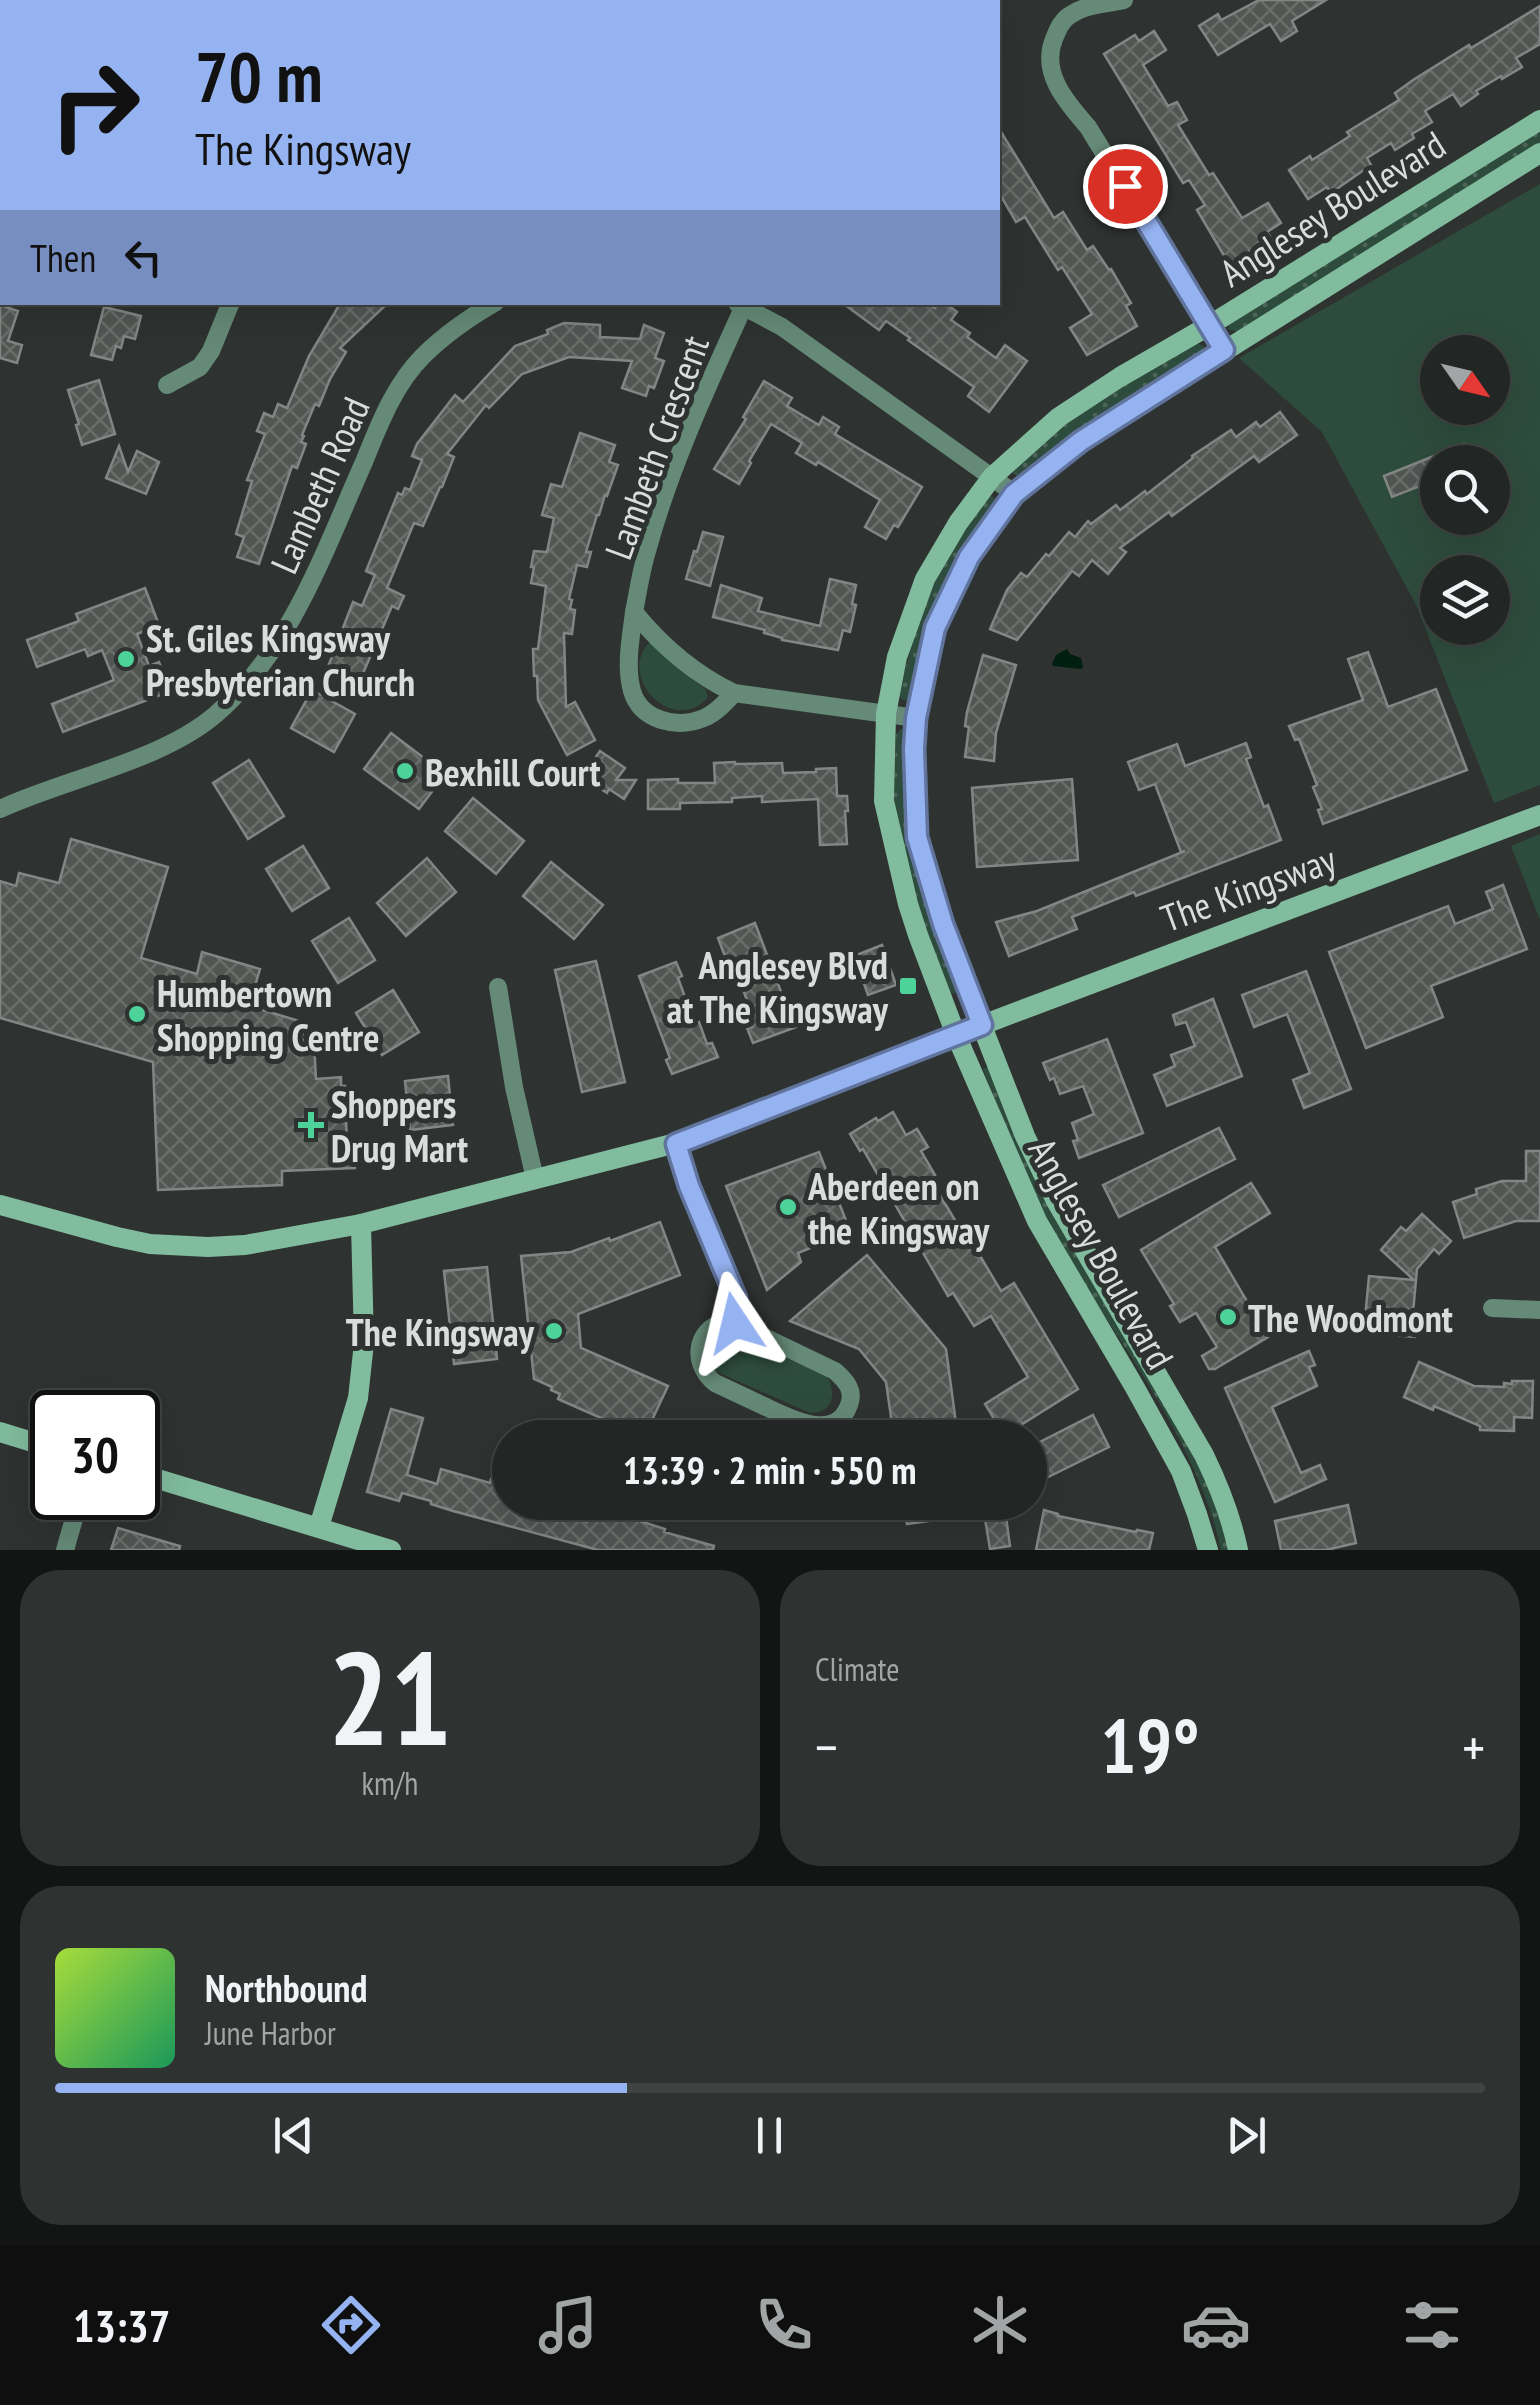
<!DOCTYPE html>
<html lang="en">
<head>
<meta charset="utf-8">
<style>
  :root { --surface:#222624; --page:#2e3231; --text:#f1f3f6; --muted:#a2a5a6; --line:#3f4341; --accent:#95b2f1 }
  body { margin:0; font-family:"PT Sans Narrow",sans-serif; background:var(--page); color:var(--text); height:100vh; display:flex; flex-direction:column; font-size:38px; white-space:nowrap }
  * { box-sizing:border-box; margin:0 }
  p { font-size:32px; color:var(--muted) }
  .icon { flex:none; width:55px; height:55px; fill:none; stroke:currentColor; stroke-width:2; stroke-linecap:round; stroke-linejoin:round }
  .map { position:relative; height:1550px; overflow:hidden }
  .panel { display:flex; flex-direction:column; gap:20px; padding:20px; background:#131514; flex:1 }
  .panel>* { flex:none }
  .guide { position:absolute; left:0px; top:0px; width:1000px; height:305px; box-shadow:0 10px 40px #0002,0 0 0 2px var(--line); background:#95b2f1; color:#111; overflow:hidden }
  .needle { width:65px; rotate:124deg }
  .controls { position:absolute; left:1420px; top:335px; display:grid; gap:20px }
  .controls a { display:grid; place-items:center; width:90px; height:90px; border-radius:50%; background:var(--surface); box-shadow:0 10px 40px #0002,0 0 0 2px var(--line); font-size:50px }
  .speed { position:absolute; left:30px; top:1390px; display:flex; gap:20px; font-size:50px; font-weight:700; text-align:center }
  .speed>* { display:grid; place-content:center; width:130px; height:130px; border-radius:50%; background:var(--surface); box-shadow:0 10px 40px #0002,0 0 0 2px var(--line); line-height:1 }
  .speed .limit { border:5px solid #111; border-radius:15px; background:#fff; color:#111 }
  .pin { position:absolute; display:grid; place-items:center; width:85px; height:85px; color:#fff; margin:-42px; border:5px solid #fff; border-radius:50%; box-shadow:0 2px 10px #0007 }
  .me { position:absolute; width:110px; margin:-55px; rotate:350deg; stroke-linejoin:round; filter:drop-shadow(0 0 8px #0008) }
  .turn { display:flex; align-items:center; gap:35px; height:210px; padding:0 30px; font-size:45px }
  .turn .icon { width:130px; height:130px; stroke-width:2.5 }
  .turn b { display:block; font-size:70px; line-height:85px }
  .then { display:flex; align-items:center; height:95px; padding:0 30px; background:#0003; gap:20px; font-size:38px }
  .big { font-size:75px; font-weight:700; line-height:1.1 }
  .panel .widget { flex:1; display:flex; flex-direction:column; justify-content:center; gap:15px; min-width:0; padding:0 35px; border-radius:40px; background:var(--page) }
  .panel .dial { align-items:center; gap:0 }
  .dial b { font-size:130px; line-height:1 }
  .song { display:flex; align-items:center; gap:30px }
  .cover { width:120px; height:120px; border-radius:15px; background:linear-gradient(135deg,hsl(80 70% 55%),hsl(150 70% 35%)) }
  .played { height:10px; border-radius:5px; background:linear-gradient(90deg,var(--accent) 40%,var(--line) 40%) }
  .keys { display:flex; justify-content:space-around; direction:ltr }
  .heat { display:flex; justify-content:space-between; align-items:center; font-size:55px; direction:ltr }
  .panel .tiles { flex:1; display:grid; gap:20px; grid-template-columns:1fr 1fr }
  .widget:last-child { grid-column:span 2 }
  .trip { position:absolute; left:492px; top:1420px; width:555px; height:100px; border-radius:50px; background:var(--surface); box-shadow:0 10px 40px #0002,0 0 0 2px var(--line); font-weight:700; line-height:100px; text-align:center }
  .menu { display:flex; height:160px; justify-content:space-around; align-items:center; background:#0e0f0e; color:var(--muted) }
  .menu .icon { width:70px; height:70px }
  .menu .on { color:var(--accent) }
  .menu b { font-size:45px; color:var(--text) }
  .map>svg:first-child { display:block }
</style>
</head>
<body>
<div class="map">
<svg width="1540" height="1550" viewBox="0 0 1540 1550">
  <defs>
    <pattern id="grass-dots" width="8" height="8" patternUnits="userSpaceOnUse" patternTransform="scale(2.5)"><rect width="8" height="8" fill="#2e4c3d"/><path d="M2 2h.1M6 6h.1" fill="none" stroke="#4c6558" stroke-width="1.8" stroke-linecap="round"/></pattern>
    <pattern id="building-cross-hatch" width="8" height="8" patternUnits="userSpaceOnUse" patternTransform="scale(2.5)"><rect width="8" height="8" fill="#515653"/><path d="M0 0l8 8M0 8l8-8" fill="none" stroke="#696e6b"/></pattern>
  </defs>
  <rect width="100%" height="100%" fill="#2e3230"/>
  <g fill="url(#grass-dots)">
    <path d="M1540,129V149L1238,332L1228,329L1230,322Z"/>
    <path d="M1197,343L1203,346L1205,352L1035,468L1020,476L1013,473V469L1060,426L1189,345Z"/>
    <path d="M992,496L999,502L914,692L908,701L903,700L900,697V689L919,619L943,562L986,498Z"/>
    <path d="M901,729L909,731L911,788L963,990L948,995L920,926L896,821L894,796L896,735Z"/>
    <path d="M991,1066L1206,1476L1229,1550H1221C1196,1432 1106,1330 1050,1225C1024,1175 1004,1122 983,1069Z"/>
  </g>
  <g fill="#2e4c3d" fill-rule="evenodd">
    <path d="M1540,184V785L1494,803L1416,605L1322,432L1239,358ZM1438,352H1492V408H1438ZM1438,462H1492V518H1438ZM1438,572H1492V628H1438Z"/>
    <path d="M650,642L675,666L705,689L708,697C675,737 615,677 650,642Z"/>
    <path d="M1540,834V920L1511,846Z"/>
    <path d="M723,1336H733L827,1376C837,1394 833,1413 810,1413L715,1371C708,1357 712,1346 723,1336Z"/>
  </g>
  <path fill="#001f11" d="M1067,649L1070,654L1081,658L1083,667L1081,669L1053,666L1052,664L1056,655Z"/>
  <g fill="url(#building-cross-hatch)" stroke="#828684" stroke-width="2.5">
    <path d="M1259,0H1326L1292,21L1297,31L1281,41L1270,24L1218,55L1199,26L1218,14L1221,20Z"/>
    <path d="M1540,6V44L1516,58L1522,67L1502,79L1501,76L1476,91L1478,94L1461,106L1453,94L1425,111L1432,122L1412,134L1414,138L1395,150L1391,143L1367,158L1371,165L1331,193L1327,187L1308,199L1289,170L1310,156L1312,160L1350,136L1347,132L1399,100L1395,93L1413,80L1469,45L1471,48Z"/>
    <path d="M1154,31L1166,50L1143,65L1168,106L1177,102L1187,120L1178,125L1209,175L1213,173L1242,218L1268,203L1281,223L1267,232L1271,238L1229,264L1197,210L1205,205L1189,180L1183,183L1104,54L1135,35L1139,41Z"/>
    <path d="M998,127L1054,218L1063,212L1087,250L1093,246L1109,270L1111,269L1131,303L1126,306L1137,326L1087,355L1070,328L1092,314L1062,267L1058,270L1025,217L1016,222L998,191Z"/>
    <path d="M341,302H389L340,348L346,352L330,379L319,406L315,404L302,435L304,436L301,442L306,444L297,468L292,466L259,564L237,557L244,537L236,534L252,481L247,480L265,434L257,431L264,413L273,417L278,404L287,408L309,356Z"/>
    <path d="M841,302H927L935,308L939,302H944L957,312L951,320L970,333L967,337L996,358L1005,345L1027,361L989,412L968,396L974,387L908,340L910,338L886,321L879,330Z"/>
    <path d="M0,305L18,311L8,341L22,345L17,363L0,358Z"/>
    <path d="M104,307L141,316L135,339L124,336L121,348L116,346L112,360L91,355Z"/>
    <path d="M564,323L600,325V337L640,339L644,325L664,333L655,358L664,361L654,388L649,386L646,396L622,388L632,361L569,357L522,374L489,408L486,405L447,454L454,457L442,487H440L423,526L414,523L387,588L404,596L398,609L392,606L361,678L329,664L353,602L362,606L375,575L366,571L398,493L402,495L405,488L410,490L422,460L412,456L417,444L455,395L463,402L515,346L548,334L547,330Z"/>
    <path d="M99,380L115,434L82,445L76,425L79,424L68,390Z"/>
    <path d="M764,381L792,398L787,406L819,425L823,417L839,427L835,434L922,487L898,527L894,525L886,539L865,527L880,500L818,462L816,465L796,453L802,443L771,424L749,461L751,463L739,484L714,469L746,419L743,417Z"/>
    <path d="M1280,412L1297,435L1259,462L1254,456L1172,516L1169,512L1120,548L1126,552L1108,574L1092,560L1079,576L1072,571L1017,640L990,629L1007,590L1021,573L1027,577L1046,554L1049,556L1069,532L1075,537L1088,521L1091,524L1116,505L1120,510L1145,491L1147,494L1193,458L1192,456L1231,430L1236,437L1256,422L1260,427Z"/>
    <path d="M580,433L615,445L609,462L618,465L607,496L605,495L599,515H597L586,552H591L587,567L577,565L569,599L572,600L570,609L575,610L572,634L564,633L566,707L575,702L595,740L567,755L538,700L537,676H534L533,649H538L546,586L531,583L534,567H531L534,551L547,552L554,518L542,515L551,484L562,487Z"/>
    <path d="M1464,444L1471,462H1438V479L1392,497L1384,476Z"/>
    <path d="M119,446L128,472L137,451L159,462L146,494L106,478Z"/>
    <path d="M703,532L723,537L710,586L686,579L694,551L697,552Z"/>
    <path d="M830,579L856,585L852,604L856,605L850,632L843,630L838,650L782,640V638L764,633L765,630L713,617L721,585L762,598L758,611L820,626Z"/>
    <path d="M145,588L159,625L137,634L149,666L159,662L171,691L63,732L52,704L114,680L102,650L88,656L85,649L37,667L27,640L79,621L76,614Z"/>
    <path d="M1368,652L1388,707L1436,689L1467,770L1323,824L1318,810L1322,809L1313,787L1317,785L1299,739L1295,740L1289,726L1363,700L1348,659Z"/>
    <path d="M983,655L1016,665L996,733L994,761L965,757L969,727L965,726L967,712Z"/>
    <path d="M312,690L355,714L334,752L291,728Z"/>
    <path d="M391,733L445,774L419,809L364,769Z"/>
    <path d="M1246,743L1251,757L1246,759L1264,807L1268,805L1281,840L1136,896L1134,892L1072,917L1077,929L1009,956L996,922L1037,911L1185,851L1181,852L1155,784L1139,790L1128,762L1177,744L1185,766Z"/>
    <path d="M600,751L625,768L616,780H636L624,799L609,789L607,793L592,783L596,777L587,770Z"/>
    <path d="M249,760L284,816L248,839L213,783Z"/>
    <path d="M735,762V764L782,763L783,773L816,772V769L836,768L837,796H847L848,811H845L847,844L820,845L818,799L762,802V796L732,798V802L680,803V809H648V780L678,779V783H715L714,763Z"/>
    <path d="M1072,779L1078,860L977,867L972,788Z"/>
    <path d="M473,798L524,841L496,874L445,831Z"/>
    <path d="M71,839L168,867L141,958L197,974L202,952L260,969L249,1006L306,1023L301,1039L314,1043L316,1079L341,1077V1086H345L347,1147H354L355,1168L282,1171V1185L158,1190L153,1062L0,1018V881L16,886L19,873L59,883Z"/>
    <path d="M303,846L329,888L292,911L266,869Z"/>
    <path d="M427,858L456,892L406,936L377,903Z"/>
    <path d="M551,862L603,905L574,939L523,896Z"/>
    <path d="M1503,885L1527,949L1431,986L1443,1017L1366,1048L1329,952L1448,906L1455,924L1493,909L1486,892Z"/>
    <path d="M349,918L375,960L338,983L312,941Z"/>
    <path d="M755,923L789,1013L793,1011L799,1026L753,1043L747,1028L752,1027L744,1005L748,1003L731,957L726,959L718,938Z"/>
    <path d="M882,945L896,985L868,995L854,956Z"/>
    <path d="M596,961L625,1082L582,1092L555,970Z"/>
    <path d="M676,962L682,976L678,978L695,1024L699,1022L707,1044L712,1043L718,1057L672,1074L666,1060L670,1058L639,976Z"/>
    <path d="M1306,971L1351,1089L1304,1108L1293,1080L1310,1073L1287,1014L1254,1027L1242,995Z"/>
    <path d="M393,990L419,1032L382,1055L356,1013Z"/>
    <path d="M1213,999L1242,1076L1167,1106L1154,1075L1175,1066L1171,1055L1195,1046L1186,1022L1176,1025L1173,1015Z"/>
    <path d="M1107,1039L1143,1133L1079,1158L1073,1141L1078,1140L1072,1123L1094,1114L1083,1086L1060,1094L1054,1078L1050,1080L1043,1063Z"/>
    <path d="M448,1076L453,1125L410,1130L405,1081Z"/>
    <path d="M893,1112L906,1135L917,1129L928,1147L921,1151L935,1175L930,1178L976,1256L979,1254L1001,1291L1014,1283L1078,1389L1000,1438L991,1425L996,1422L985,1404L1028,1377L991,1316L974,1326L953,1293L948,1296L863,1149L860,1151L850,1134L876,1118L878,1121Z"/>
    <path d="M1219,1128L1235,1159L1119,1217L1103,1185Z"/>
    <path d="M1526,1151H1540V1221H1516L1464,1238L1453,1202L1477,1194L1476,1189L1502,1181H1526Z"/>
    <path d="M819,1152L849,1228L813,1242L815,1246L798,1253L801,1262L767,1290L726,1186Z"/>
    <path d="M1251,1183L1270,1213L1215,1247L1268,1337L1215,1369H1209L1202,1356L1217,1347L1196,1313L1180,1322L1170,1306L1174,1304L1141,1250Z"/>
    <path d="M1422,1214L1451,1241L1439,1254L1434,1249L1417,1269L1413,1313H1417L1415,1337L1394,1335V1332L1364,1329L1369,1276L1414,1280L1381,1250L1401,1227L1406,1231Z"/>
    <path d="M660,1222L680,1275L578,1314L581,1348L668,1386L644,1437L558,1399L560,1394L551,1390L552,1387L534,1379L521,1256L571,1252L609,1238L610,1241Z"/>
    <path d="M867,1255L946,1349L958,1438H894L886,1382L859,1349L790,1321Z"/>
    <path d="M487,1267L497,1359L454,1364L444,1271Z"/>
    <path d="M1309,1351L1315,1365L1309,1367L1317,1386L1272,1407L1301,1473L1320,1465L1326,1479L1275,1502L1225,1388Z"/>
    <path d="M1419,1362L1474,1386L1504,1387V1383L1512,1384V1381H1533L1532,1418L1514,1417V1431L1480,1430V1426L1434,1406L1433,1410L1404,1397Z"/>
    <path d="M391,1409L423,1418L407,1475L437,1484L441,1469L490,1483L491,1479L510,1485V1502H563L560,1515L587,1522L591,1508L624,1516L665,1529L664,1532L714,1546L713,1550H598L453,1511L431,1504V1501L402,1493L399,1501L367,1492Z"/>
    <path d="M1093,1415L1109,1447L1030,1486V1447Z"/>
    <path d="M903,1502H1004L1010,1546L990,1549L984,1513L907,1524Z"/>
    <path d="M1348,1505L1356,1543L1326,1550H1281L1275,1521Z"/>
    <path d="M1044,1510L1058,1514V1516L1136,1532L1137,1530L1153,1533L1149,1550H1036Z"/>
    <path d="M118,1528L180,1546L179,1550H111Z"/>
  </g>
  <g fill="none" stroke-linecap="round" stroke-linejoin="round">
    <g stroke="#658a77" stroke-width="18">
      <path d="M508,0L510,2"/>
      <path d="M597,0L598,2"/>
      <path d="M1124,0C1107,4 1087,4 1072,14C1062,19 1058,29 1054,39C1040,73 1067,103 1088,127L1224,349"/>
      <path d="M31,2L32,0"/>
      <path d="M376,2L377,0"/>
      <path d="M568,2L574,0"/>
      <path d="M0,91L2,92"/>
      <path d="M0,113L2,104"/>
      <path d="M737,303L782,327L1015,494"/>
      <path d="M744,306C708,385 670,467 647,551C641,571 638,592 634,612C661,645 696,675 734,693L916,718"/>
      <path d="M167,385L200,367L211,351L231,302"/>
      <path d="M634,612C631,637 625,666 632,691C641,721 677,729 704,718C716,713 726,702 734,693"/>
      <path d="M0,809C65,779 161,761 215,715C292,649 324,551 364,462C379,425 394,385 423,356C444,335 470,317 496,302"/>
      <path d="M498,987L514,1087L535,1179"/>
      <path d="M676,1143L689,1186L736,1298L735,1323"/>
      <path d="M1492,1308L1540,1310"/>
      <path d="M724,1322L735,1323L835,1371C845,1380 855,1390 849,1405C835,1443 790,1418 766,1407C749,1399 732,1391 715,1383C692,1365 694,1330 724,1322Z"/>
      <path d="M65,1550L80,1498"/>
    </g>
    <g stroke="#81bc9e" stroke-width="20">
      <path d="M0,1205L117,1237L150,1244L208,1247L245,1245L361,1224L676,1143L1011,1014L1540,815"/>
      <path d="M0,1432L52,1448"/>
      <path d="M138,1473L391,1550"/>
      <path d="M319,1527L358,1398L364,1343L361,1224"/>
      <path d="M1208,1550L1197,1514L1181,1471L1134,1386L1037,1221L956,1035L918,935L908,904L884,801L886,714L897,657L925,579L958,523L992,477L1059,417L1120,377L1210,325L1540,120"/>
      <path d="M1238,1550C1231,1516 1219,1486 1204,1455L1056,1201L1025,1136L955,957L917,837L914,749L916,718L935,628L946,603L969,557L1015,494L1081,441L1540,153"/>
    </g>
  </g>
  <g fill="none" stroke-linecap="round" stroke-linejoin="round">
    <defs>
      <path id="route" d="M735,1323L736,1298L689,1186L676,1144L982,1025L943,924L917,837L914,749L916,718L935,628L969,557L1014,494L1081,441L1224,350L1125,186"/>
    </defs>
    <use href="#route" stroke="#61749d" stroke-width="25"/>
    <use href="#route" stroke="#95b2f1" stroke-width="18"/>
  </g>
  <g fill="#4dd39a" stroke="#2e3230" stroke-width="4">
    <circle cx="126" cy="659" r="10"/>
    <circle cx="405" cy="771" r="10"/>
    <rect x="898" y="976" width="20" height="20" rx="5"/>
    <circle cx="137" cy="1014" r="10"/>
    <path d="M306 1110h10v10h10v10h-10v10h-10v-10h-10v-10h10z"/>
    <circle cx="788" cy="1207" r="10"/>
    <circle cx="1228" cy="1317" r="10"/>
    <circle cx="554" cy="1331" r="10"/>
  </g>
  <g text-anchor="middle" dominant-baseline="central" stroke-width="10" stroke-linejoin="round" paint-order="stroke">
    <g font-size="38" fill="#dbdddc" stroke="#2e3230">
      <text transform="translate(1332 208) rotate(-32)">Anglesey Boulevard</text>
      <text transform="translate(656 447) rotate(-70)">Lambeth Crescent</text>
      <text transform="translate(319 485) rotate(-66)">Lambeth Road</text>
      <text transform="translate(1248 888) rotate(-20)">The Kingsway</text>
      <text transform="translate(1102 1253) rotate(61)">Anglesey Boulevard</text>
    </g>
    <g font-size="38" font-weight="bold" fill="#dbdddc" stroke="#2e3230" text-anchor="start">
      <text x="146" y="637">St. Giles Kingsway<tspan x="146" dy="44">Presbyterian Church</tspan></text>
      <text x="425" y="771">Bexhill Court</text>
      <text x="888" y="964" text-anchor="end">Anglesey Blvd<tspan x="888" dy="44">at The Kingsway</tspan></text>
      <text x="157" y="992">Humbertown<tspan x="157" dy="44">Shopping Centre</tspan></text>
      <text x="331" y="1103">Shoppers<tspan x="331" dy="44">Drug Mart</tspan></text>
      <text x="808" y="1185">Aberdeen on<tspan x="808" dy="44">the Kingsway</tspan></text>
      <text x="1248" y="1317">The Woodmont</text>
      <text x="534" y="1331" text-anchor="end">The Kingsway</text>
    </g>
  </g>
</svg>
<div class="controls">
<a><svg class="needle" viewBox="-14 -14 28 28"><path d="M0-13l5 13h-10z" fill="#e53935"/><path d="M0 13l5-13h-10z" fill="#a2a5a6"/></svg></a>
<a><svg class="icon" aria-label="search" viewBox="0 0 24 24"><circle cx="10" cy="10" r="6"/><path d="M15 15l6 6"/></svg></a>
<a><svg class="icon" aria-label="layers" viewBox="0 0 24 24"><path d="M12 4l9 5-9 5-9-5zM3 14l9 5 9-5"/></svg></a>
</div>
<div class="speed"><div class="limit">30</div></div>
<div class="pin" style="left:1125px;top:186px;background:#d93025"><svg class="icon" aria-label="arrive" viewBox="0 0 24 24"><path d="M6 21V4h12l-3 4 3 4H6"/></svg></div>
<svg class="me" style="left:735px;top:1323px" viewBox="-20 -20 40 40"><path d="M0-17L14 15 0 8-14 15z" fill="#95b2f1" stroke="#fff" stroke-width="4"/></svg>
<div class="trip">13:39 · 2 min · 550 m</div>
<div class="guide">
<div class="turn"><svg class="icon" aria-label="right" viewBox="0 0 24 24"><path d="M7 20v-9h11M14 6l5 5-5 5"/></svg><div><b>70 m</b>The Kingsway</div></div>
<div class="then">Then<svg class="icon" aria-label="left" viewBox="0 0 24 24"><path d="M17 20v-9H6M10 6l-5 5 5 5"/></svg></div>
</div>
</div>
<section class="panel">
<div class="tiles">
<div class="widget dial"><b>21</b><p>km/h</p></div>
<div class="widget"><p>Climate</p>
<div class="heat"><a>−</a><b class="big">19°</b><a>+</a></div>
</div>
<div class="widget">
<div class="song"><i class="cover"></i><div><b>Northbound</b><p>June Harbor</p></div></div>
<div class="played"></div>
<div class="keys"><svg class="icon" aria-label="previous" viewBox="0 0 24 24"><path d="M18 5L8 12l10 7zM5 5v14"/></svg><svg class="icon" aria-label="pause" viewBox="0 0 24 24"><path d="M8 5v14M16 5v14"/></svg><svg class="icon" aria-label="next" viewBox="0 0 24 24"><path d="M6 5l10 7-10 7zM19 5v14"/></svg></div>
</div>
</div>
</section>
<nav class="menu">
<b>13:37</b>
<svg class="icon on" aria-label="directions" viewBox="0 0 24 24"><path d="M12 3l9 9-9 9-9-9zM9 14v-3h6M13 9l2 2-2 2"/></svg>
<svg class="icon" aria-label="music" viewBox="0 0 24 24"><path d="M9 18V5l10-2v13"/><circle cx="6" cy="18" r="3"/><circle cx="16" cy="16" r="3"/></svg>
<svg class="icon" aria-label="phone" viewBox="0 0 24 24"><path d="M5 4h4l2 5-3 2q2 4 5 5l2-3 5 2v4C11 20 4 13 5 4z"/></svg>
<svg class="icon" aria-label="climate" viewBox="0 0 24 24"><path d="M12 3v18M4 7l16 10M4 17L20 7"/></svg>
<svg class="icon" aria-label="car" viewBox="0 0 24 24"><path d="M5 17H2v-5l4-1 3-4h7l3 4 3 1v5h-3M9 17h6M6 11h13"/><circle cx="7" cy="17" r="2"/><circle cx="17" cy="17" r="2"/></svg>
<svg class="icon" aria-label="filters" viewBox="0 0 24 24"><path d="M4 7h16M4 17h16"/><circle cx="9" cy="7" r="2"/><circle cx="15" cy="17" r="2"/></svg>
</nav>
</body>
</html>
